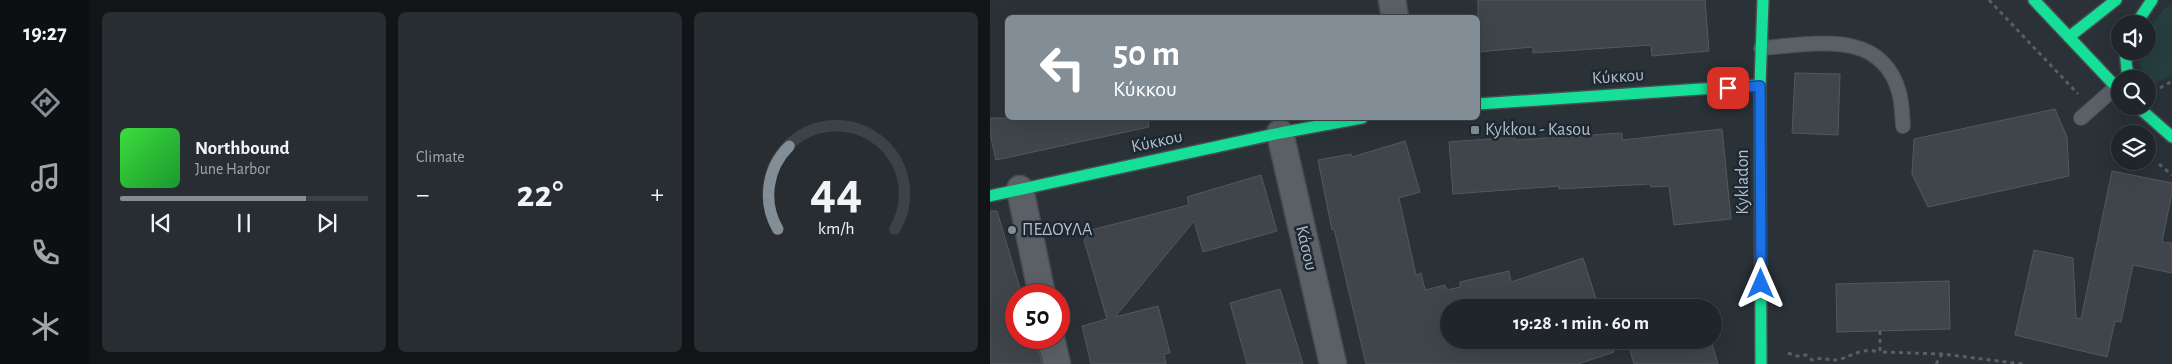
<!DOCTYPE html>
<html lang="en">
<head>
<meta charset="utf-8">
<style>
  :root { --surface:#202529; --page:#282d31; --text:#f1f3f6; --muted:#a2a5a8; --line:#3d4246; --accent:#838d95 }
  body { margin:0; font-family:"Alegreya Sans",sans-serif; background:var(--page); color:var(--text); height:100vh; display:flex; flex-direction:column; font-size:19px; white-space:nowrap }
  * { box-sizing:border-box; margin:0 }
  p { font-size:16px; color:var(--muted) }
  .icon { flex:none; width:28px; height:28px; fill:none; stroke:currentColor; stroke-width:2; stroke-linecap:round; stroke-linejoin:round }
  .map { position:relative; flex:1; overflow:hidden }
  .details { display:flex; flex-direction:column; gap:12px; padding:12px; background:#121417; width:900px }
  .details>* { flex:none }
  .banner { position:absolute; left:15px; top:15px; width:475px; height:105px; border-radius:8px; box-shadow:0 5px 20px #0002,0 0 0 1px var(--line); background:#838d95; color:#fff; overflow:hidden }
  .fabs { position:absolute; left:1121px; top:15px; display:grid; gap:10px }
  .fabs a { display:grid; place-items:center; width:45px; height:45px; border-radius:50%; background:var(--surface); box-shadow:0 5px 20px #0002,0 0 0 1px var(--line); font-size:25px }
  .speed { position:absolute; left:15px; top:284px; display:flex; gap:10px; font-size:25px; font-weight:700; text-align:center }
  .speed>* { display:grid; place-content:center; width:65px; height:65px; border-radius:50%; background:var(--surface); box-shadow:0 5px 20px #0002,0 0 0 1px var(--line); line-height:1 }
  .speed .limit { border:8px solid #d22; background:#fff; color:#111 }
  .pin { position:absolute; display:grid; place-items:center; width:42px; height:42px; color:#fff; margin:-21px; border-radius:10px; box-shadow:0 2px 8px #0006 }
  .me { position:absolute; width:55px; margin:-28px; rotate:0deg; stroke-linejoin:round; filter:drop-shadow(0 0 4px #0008) }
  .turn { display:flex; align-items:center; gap:18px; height:105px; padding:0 25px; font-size:22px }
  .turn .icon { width:65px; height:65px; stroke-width:2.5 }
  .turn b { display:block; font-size:35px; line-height:42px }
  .big { font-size:38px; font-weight:700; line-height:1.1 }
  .details .widget { flex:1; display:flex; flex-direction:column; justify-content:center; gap:8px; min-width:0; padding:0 18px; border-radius:8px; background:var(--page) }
  .details .dial { align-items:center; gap:0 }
  .dial svg { height:130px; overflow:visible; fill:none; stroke:var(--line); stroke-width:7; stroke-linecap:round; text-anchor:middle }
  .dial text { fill:var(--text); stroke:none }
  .song { display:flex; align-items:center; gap:15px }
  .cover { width:60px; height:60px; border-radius:8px; background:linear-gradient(135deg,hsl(120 70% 55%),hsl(130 70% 35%)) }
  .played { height:5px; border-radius:2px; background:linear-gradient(90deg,var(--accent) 75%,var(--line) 75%) }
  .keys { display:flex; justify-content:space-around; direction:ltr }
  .heat { display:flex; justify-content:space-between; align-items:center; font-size:28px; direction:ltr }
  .details .tiles { flex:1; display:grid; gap:12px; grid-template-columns:repeat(3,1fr) }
  .trip { position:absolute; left:450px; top:299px; width:282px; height:50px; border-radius:25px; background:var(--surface); box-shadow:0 5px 20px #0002,0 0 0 1px var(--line); font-weight:700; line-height:50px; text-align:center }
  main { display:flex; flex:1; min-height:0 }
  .tabs { display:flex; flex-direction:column; width:90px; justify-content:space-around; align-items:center; background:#0d0f10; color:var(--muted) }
  .tabs .icon { width:35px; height:35px }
  .tabs .current { color:var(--accent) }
  .tabs b { font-size:22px; color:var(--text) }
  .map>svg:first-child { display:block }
</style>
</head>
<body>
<main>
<nav class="tabs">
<b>19:27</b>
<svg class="icon current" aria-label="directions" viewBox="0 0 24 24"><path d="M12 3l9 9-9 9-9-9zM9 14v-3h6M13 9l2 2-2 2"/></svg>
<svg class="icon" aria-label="music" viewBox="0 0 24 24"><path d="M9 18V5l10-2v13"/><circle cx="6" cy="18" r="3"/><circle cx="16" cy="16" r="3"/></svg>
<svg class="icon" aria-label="phone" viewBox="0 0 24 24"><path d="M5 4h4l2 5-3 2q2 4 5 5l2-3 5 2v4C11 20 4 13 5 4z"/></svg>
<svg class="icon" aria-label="climate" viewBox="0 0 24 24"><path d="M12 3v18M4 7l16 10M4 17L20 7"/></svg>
</nav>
<section class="details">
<div class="tiles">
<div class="widget">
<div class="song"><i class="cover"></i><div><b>Northbound</b><p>June Harbor</p></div></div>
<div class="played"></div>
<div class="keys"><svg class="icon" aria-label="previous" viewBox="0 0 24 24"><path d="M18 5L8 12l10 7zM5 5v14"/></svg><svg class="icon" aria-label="pause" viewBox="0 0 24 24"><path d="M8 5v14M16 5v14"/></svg><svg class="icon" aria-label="next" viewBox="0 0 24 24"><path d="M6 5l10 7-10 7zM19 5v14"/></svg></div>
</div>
<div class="widget"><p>Climate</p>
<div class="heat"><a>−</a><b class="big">22°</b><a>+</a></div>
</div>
<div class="widget dial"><svg viewBox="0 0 100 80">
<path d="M14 69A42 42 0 1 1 86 69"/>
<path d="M14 69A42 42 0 0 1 21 18" stroke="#838d95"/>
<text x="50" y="56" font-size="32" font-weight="700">44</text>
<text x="50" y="72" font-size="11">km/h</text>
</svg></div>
</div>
</section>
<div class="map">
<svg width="1182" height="364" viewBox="0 0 1182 364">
  <rect width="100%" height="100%" fill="#2a3137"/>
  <path fill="#273e3e" d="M1182,4V74L1162,86C1154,75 1148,66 1149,51H1158V31L1173,10Z"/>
  <g fill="#3f454a" stroke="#52585f">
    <path d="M488,0H715L719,51L662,56L661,45L543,53V47L488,52Z"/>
    <path d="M805,73L850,74L848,135L802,133Z"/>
    <path d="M1065,109L1077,137L1079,176L938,207L922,174L924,139Z"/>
    <path d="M0,118H158L159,127L6,160L0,134Z"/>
    <path d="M732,129L741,219L684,225L679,186L661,187L660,184L569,189V186L463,194L459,142L525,137V140L632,133V140Z"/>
    <path d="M415,141L430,192L409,198L426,275L431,273L435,290L455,285L457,290L470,287V282L519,271L521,282L593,258L609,308H459V340H620L624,352L588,364H376L344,229L342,230L328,160L361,154L362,157Z"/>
    <path d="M1122,171L1182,183V193L1172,242L1182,243V273L1143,265L1131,322L1125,321L1117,357L1025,335L1044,250L1083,258L1086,318L1091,319Z"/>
    <path d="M271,175L287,231L213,252L204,221L125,317L168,306L180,353L174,354L176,364H101L92,326L117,319L94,240L101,230L199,205L197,197Z"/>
    <path d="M0,211H7L32,295H26V338H46L52,364H0Z"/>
    <path d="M959,281L960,329L847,332L846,284Z"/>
    <path d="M290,289L313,364H257L240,303Z"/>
    <path d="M637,340H721L728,364H644Z"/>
  </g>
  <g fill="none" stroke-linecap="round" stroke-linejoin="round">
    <defs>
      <g id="lane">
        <path d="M771,48C821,45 891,27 909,92C912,102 912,115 913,126"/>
        <path d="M1091,118L1126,87"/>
      </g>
      <g id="street">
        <path d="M402,0L405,18"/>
        <path d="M290,133L343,364"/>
        <path d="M30,189L52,295"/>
        <path d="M61,338L67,364"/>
      </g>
      <g id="fast">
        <path d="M1044,0L1130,91"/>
        <path d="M1146,24L1162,0"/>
        <path d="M1079,37L1126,0"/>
        <path d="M1135,51L1138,79"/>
        <path d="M488,104L770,85"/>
        <path d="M1147,106L1182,137"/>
        <path d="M0,196L290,133L372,118"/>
        <path d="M771,364L770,85L773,0"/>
      </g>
    </defs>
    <use href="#lane" stroke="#484d52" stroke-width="16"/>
    <use href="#street" stroke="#484d52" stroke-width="29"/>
    <use href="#fast" stroke="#484d52" stroke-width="14"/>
    <g stroke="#585e62" stroke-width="3" stroke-dasharray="4 4" stroke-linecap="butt">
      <path d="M999,0L1088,94"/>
      <path d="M1170,88L1182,81"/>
      <path d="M1169,164L1182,175"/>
      <path d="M890,331V352L952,354L1033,364"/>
      <path d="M798,353L806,356L816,355L822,360L833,358C851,364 858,354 874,351C879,350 885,351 890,352"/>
      <path d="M946,364L952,354"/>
    </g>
    <use href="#lane" stroke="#5a6065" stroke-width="14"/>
    <use href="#street" stroke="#5a6065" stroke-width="26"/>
    <use href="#fast" stroke="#16e098" stroke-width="11"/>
  </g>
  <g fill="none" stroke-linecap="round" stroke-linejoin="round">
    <defs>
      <path id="route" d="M738,88L770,86L771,284"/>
    </defs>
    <use href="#route" stroke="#114b97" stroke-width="12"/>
    <use href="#route" stroke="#1a73e8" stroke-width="9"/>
  </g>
  <g fill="#838d95" stroke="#1d2832" stroke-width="2">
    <rect x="480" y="125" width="10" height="10" rx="2.5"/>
    <circle cx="22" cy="230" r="5"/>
  </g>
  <g text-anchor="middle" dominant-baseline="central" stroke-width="5" stroke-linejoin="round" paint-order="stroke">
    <g font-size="18" fill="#b3bec8" stroke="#1d2832">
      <text transform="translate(628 77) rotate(-4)">Κύκκου</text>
      <text transform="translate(167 142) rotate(-12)">Κύκκου</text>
      <text transform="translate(753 182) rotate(-90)">Kykladon</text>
      <text transform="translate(316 248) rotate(77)">Κάσου</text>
    </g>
    <g font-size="18" fill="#b3bec8" stroke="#1d2832" text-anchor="start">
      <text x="495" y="130">Kykkou - Kasou</text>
      <text x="32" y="230">ΠΕΔΟΥΛΑ</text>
    </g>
  </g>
</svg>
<div class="fabs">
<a><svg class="icon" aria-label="sound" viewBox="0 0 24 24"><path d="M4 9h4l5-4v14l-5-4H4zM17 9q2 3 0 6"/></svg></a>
<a><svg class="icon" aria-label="search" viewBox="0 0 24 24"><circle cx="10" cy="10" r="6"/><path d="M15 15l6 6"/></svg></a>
<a><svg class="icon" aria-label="layers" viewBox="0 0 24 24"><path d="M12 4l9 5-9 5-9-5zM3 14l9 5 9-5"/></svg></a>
</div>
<div class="speed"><div class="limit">50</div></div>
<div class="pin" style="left:738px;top:88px;background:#d93025"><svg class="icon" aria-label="arrive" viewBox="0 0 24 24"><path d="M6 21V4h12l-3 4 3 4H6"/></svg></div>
<svg class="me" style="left:771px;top:284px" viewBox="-20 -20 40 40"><path d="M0-17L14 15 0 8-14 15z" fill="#1a73e8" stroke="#fff" stroke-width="4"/></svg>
<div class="trip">19:28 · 1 min · 60 m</div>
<div class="banner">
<div class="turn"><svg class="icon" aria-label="left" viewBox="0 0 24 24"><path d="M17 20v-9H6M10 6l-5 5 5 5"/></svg><div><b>50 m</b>Κύκκου</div></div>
</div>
</div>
</main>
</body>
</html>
